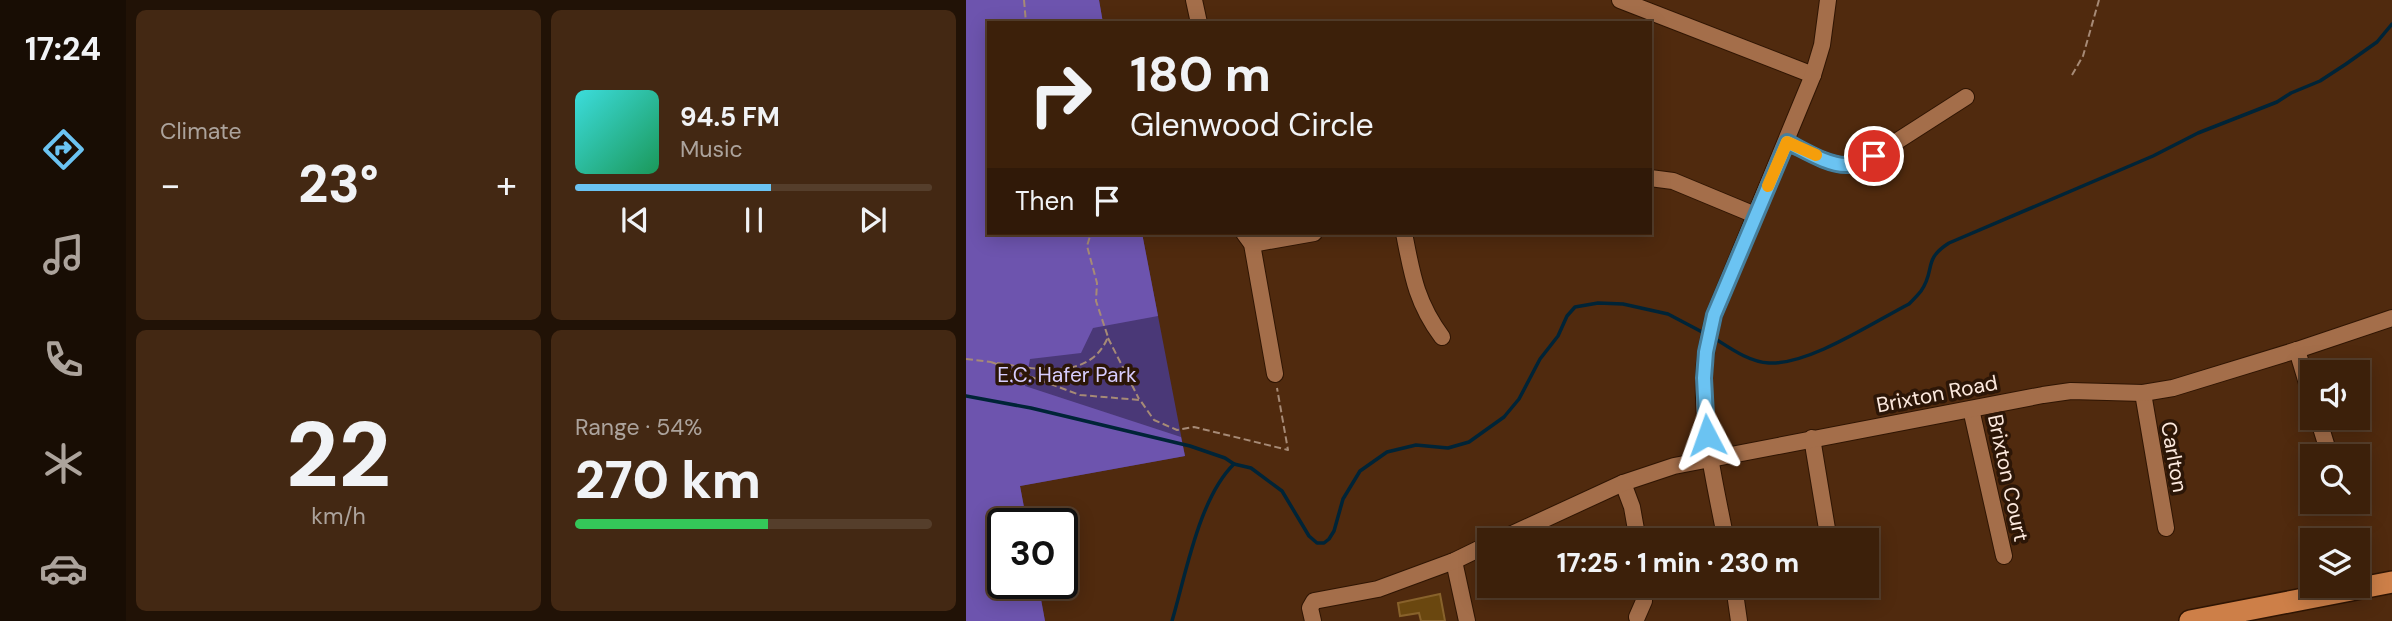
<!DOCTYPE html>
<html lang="en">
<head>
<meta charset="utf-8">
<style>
  :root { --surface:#3c200a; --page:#432813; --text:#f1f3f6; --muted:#aca39c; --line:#553e2b; --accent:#6bc3f2 }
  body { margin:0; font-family:"DM Sans",sans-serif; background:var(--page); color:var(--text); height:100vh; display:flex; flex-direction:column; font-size:26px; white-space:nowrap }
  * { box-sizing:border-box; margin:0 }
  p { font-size:23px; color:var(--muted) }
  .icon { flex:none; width:38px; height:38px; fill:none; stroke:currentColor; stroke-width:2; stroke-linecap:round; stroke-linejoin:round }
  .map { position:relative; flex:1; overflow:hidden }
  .side { display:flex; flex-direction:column; gap:10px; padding:10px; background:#211206; width:840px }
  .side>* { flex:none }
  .top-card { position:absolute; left:21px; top:21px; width:665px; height:214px; border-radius:0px; box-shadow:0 4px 18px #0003,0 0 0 2px var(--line); background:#3c200a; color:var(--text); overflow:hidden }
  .buttons { position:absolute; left:1334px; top:360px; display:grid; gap:14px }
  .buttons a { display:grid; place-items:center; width:70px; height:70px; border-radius:0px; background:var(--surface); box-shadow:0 4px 18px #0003,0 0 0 2px var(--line); font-size:35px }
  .speed { position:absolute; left:21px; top:508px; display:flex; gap:14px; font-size:35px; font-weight:700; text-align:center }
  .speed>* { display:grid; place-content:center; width:91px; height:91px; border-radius:50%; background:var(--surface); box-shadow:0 4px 18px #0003,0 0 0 2px var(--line); line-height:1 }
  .speed .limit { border:4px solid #111; border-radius:10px; background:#fff; color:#111 }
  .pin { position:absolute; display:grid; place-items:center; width:60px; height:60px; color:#fff; margin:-30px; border:4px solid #fff; border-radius:50%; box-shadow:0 2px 7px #0007 }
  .me { position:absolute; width:77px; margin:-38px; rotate:356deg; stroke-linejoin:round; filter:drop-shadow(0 0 5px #0008) }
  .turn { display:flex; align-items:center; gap:24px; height:147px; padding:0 28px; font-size:32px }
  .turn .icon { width:91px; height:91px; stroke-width:2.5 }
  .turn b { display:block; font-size:49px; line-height:60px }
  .then { display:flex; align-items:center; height:66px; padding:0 28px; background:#0003; gap:14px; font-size:26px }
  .big { font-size:52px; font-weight:800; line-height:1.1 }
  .side .widget { flex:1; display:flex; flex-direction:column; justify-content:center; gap:10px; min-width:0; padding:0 24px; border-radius:10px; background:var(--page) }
  .side .dial { align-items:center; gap:0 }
  .dial b { font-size:91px; line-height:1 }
  .song { display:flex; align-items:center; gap:21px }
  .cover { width:84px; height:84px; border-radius:10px; background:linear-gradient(135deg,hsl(180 70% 55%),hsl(150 70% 35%)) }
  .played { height:7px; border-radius:4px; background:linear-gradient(90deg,var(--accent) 55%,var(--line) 55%) }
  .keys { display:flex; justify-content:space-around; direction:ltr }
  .heat { display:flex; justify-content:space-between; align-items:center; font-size:38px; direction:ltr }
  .charge { height:10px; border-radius:5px; background:linear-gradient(90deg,#34c759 54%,var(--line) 0) }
  .side .tiles { flex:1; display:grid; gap:10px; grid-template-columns:repeat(2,1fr) }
  .trip { position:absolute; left:511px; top:528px; width:402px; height:70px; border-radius:0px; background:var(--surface); box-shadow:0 4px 18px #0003,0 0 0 2px var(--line); font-weight:800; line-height:70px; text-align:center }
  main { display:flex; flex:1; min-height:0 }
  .dock { display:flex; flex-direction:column; width:126px; justify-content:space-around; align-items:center; background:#180d04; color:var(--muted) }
  .dock .icon { width:49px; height:49px }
  .dock .selected { color:var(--accent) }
  .dock b { font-size:32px; color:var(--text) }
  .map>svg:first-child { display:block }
</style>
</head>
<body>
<main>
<nav class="dock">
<b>17:24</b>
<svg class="icon selected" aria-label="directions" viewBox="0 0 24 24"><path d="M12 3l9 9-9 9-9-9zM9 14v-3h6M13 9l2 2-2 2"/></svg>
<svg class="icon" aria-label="music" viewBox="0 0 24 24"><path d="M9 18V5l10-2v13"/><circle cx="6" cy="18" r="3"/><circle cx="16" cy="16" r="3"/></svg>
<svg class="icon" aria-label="phone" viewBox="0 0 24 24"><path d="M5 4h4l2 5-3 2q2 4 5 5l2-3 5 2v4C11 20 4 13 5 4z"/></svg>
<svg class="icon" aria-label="climate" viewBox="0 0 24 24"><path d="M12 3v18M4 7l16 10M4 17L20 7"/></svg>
<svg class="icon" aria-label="car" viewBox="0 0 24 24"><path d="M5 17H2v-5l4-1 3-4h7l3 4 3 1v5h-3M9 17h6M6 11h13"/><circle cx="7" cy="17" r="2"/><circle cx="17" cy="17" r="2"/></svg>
</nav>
<section class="side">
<div class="tiles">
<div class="widget"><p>Climate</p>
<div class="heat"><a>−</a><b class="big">23°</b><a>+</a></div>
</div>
<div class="widget">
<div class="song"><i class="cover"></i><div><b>94.5 FM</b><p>Music</p></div></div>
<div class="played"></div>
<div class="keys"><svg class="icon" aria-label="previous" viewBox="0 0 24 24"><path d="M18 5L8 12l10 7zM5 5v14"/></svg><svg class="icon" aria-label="pause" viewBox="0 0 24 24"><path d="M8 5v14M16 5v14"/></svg><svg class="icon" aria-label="next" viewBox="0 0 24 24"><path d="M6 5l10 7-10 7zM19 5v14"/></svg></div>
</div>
<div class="widget dial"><b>22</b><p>km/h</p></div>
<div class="widget"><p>Range · 54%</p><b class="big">270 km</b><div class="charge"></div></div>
</div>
</section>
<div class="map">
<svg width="1426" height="621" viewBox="0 0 1426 621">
  <rect width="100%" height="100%" fill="#502a0e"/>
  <path fill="#4a3877" d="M0,0H133L137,23H23V233H176L219,456L54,486L61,523H37V583H72L79,621H0Z"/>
  <path fill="#6d54ae" d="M0,0H133L137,23H23V233H176L192,316L127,328L115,353L64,359L59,386L215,437L219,456L54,486L61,523H37V583H72L79,621H0Z"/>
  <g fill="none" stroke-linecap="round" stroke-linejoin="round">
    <g stroke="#002437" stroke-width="3.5">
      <path d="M748,338C764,348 783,362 803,363C843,365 906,323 943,304C947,300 952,295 955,291C970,270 956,260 983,243L1187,156L1232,133L1311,102L1325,93L1354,81L1380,64L1411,42L1426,24"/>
      <path d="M0,396L65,408L224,446L259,458L268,464L285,468L316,491L343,536L351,543H358L363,539L368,531L377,499L394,471L421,452L450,445L482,448L503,442L538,417L553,399L574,359L592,336L601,316L609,307L632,303L657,304L702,314L738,333"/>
      <path d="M206,621C220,574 233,498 268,464"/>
    </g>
  </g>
  <path fill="#6a470f" stroke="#88622b" stroke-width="2" d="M474,594L479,621H455L453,613L434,616L432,603Z"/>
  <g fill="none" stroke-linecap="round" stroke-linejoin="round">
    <defs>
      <g id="minor">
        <path d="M228,0L233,23"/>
        <path d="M654,0L847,75"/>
        <path d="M821,142C838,150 861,165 880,165C890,166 899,160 908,156L1000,97"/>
        <path d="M684,178L707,181L789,215"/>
        <path d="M278,233L286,244L309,374"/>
        <path d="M438,233C446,274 450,302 476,337"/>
        <path d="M286,244L348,233"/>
        <path d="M1331,350L1346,400"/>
        <path d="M1177,393L1200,528"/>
        <path d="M1005,409L1038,556"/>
        <path d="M1352,418L1364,457"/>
        <path d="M846,438L863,541"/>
        <path d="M657,483L666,507L672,541"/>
        <path d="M531,541L657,483L708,466L1077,395L1105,391L1177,393L1207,388L1331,350L1426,318"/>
        <path d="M760,541C750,487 736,434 738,379C738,357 743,336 748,315L847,75L856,45L862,0"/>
        <path d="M488,561L501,621"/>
        <path d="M768,586L773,621"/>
        <path d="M671,617L678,601V586"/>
        <path d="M347,621L344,608L348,601L412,589L488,561L523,544"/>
      </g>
      <path id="major" d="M1224,621L1426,582"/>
    </defs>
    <use href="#minor" stroke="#2f1503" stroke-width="18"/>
    <use href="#major" stroke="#2f1503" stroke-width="24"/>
    <g stroke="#a68a76" stroke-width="2" stroke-dasharray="7 3.5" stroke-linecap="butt">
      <path d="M58,0L60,23"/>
      <path d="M1106,75L1117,56L1133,0"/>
      <path d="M142,338L173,399"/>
      <path d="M0,359L25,362"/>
      <path d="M25,362L114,395L174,400L188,420L211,430L228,427L322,450L311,388"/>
      <path d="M31,363C68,368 123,383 142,337L130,301L131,283L121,246L125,233"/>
    </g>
    <use href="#minor" stroke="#a46e4a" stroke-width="16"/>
    <use href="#major" stroke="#cd7f48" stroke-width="21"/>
  </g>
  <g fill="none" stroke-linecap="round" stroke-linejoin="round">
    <defs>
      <path id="route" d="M741,435L738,378L740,352L748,315L821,142C838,150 861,165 880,165C890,166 899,160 908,156"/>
    </defs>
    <use href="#route" stroke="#467f9d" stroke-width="18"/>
    <use href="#route" stroke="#6bc3f2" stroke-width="12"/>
    <path stroke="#f59e0b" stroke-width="12" d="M802,186L821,142L850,155"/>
  </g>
  <g text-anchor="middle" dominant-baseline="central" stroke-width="7" stroke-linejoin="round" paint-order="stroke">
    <g font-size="21" fill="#d7cdfe" stroke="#2c1607">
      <text x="101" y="375">E.C. Hafer Park</text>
    </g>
    <g font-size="21" fill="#fce9de" stroke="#2c1607">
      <text transform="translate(971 394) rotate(-11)">Brixton Road</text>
      <text transform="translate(1208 457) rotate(80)">Carlton</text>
      <text transform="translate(1042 478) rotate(78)">Brixton Court</text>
    </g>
  </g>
</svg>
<div class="buttons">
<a><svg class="icon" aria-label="sound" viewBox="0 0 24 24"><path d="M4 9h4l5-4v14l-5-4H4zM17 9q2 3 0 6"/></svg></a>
<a><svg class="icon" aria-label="search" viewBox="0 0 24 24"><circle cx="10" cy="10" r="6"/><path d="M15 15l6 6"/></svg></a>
<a><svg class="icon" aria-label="layers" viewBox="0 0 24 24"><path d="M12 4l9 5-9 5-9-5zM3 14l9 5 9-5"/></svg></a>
</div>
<div class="speed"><div class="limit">30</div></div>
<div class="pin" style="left:908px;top:156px;background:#d93025"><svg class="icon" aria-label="arrive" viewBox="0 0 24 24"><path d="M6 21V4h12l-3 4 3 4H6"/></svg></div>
<svg class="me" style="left:741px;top:435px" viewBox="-20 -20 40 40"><path d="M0-17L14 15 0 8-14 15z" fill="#6bc3f2" stroke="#fff" stroke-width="4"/></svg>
<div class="trip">17:25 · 1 min · 230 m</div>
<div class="top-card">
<div class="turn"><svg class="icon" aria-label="right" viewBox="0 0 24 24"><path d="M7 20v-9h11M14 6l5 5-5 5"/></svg><div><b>180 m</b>Glenwood Circle</div></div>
<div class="then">Then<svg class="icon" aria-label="arrive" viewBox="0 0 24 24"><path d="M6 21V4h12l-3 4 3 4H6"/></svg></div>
</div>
</div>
</main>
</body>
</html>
